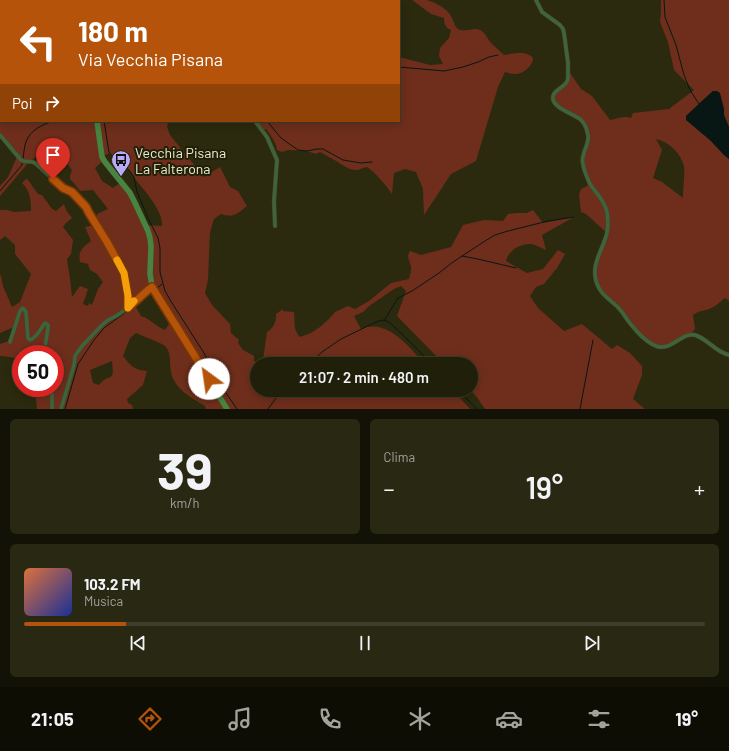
<!DOCTYPE html>
<html lang="it">
<head>
<meta charset="utf-8">
<style>
  :root { --surface:#20200a; --page:#282813; --text:#f1f3f6; --muted:#a2a39c; --line:#3d3e2b; --accent:#b45309 }
  body { margin:0; font-family:Barlow,sans-serif; background:var(--page); color:var(--text); height:100vh; display:flex; flex-direction:column; font-size:15px; white-space:nowrap }
  * { box-sizing:border-box; margin:0 }
  p { font-size:13px; color:var(--muted) }
  .icon { flex:none; width:22px; height:22px; fill:none; stroke:currentColor; stroke-width:2; stroke-linecap:round; stroke-linejoin:round }
  .map { position:relative; height:409px; overflow:hidden }
  .drawer { display:flex; flex-direction:column; gap:10px; padding:10px; background:#121206; flex:1 }
  .drawer>* { flex:none }
  .top-card { position:absolute; left:0px; top:0px; width:400px; height:122px; box-shadow:0 2px 10px #0003,0 0 0 1px var(--line); background:#b45309; color:#fff; overflow:hidden }
  .speed { position:absolute; left:12px; top:345px; display:flex; gap:8px; font-size:20px; font-weight:700; text-align:center }
  .speed>* { display:grid; place-content:center; width:52px; height:52px; border-radius:50%; background:var(--surface); box-shadow:0 2px 10px #0003,0 0 0 1px var(--line); line-height:1 }
  .speed .limit { border:6px solid #d22; background:#fff; color:#111 }
  .pin { position:absolute; display:grid; place-items:center; width:34px; height:34px; color:#fff; margin:-41px -17px; border-radius:50% 50% 50% 0; rotate:-45deg; box-shadow:0 0 4px #0007 }
  .pin .icon { rotate:45deg }
  .me { position:absolute; width:44px; margin:-22px; rotate:329deg; stroke-linejoin:round; filter:drop-shadow(0 0 3px #0008) }
  .turn { display:flex; align-items:center; gap:14px; height:84px; padding:0 12px; font-size:18px }
  .turn .icon { width:52px; height:52px; stroke-width:2.5 }
  .turn b { display:block; font-size:28px; line-height:34px }
  .then { display:flex; align-items:center; height:38px; padding:0 12px; background:#0003; gap:8px; font-size:15px }
  .big { font-size:30px; font-weight:600; line-height:1.1 }
  .drawer .card { flex:1; display:flex; flex-direction:column; justify-content:center; gap:6px; min-width:0; padding:0 14px; border-radius:6px; background:var(--page) }
  .drawer .dial { align-items:center; gap:0 }
  .dial b { font-size:52px; line-height:1 }
  .song { display:flex; align-items:center; gap:12px }
  .cover { width:48px; height:48px; border-radius:6px; background:linear-gradient(135deg,hsl(20 70% 55%),hsl(230 70% 35%)) }
  .played { height:4px; border-radius:2px; background:linear-gradient(90deg,var(--accent) 15%,var(--line) 15%) }
  .keys { display:flex; justify-content:space-around; direction:ltr }
  .heat { display:flex; justify-content:space-between; align-items:center; font-size:22px; direction:ltr }
  .drawer .tiles { flex:1; display:grid; gap:10px; grid-template-columns:1fr 1fr }
  .card:last-child { grid-column:span 2 }
  .trip { position:absolute; left:250px; top:357px; width:228px; height:40px; border-radius:20px; background:var(--surface); box-shadow:0 2px 10px #0003,0 0 0 1px var(--line); font-weight:600; line-height:40px; text-align:center }
  .tab-bar { display:flex; height:64px; justify-content:space-around; align-items:center; background:#0d0d04; color:var(--muted) }
  .tab-bar .icon { width:28px; height:28px }
  .tab-bar .selected { color:var(--accent) }
  .tab-bar b { font-size:18px; color:var(--text) }
  .map>svg:first-child { display:block }
</style>
</head>
<body>
<div class="map">
<svg width="729" height="409" viewBox="0 0 729 409">
  <rect width="100%" height="100%" fill="#2b2a0e"/>
  <g fill="#6e2e1b" fill-rule="evenodd">
    <path d="M412,0C417,0 423,0 427,0C437,3 448,9 452,18C454,22 455,27 458,29C465,33 474,27 480,30C485,32 488,40 492,44C496,48 500,51 504,55C513,54 526,50 533,58C533,66 523,74 515,74C512,74 508,73 505,72L498,87L476,161L451,174L424,215L423,189L416,172L405,169L394,173L392,194C385,184 377,174 367,167C363,167 360,170 357,170C351,171 342,165 338,162L320,152L316,154L307,151L288,150L282,152L277,150C276,142 271,136 266,129L263,130L255,124L253,121H399V57L430,65L443,64L439,56L440,48L449,38L451,30C446,28 444,24 444,18L431,14Z"/>
    <path d="M661,0H729V127L724,115V109L713,91L702,101L686,116V119L711,141L724,155L729,159V301L725,298C721,301 714,308 709,309C703,311 698,311 693,315L695,329L690,335L669,346L656,347L640,334L619,308L600,290L595,268L607,233L586,214L581,212L579,195L581,189L591,184L582,161L588,135L581,120L565,112L553,100L554,93L565,85L568,70L581,89L592,96L610,120C617,119 623,115 631,118L633,113L669,109L694,90L674,70L668,42L660,22L661,12ZM656,139C669,142 680,152 684,166C685,172 683,190 683,198L662,182L653,178L662,150Z"/>
    <path d="M1,106V121H167L168,123L167,127L170,135L204,177L220,167L230,187L238,191L247,206C237,214 234,218 221,214L214,219L210,232L208,280L205,293L212,305L230,324L231,333L239,340L238,343L243,350L254,356V361L257,362L263,360L267,332C273,329 277,321 276,314L283,309V311L294,312C295,322 293,330 300,337L311,333L320,327L329,319L335,312L348,306L355,309L369,301L391,283L409,279C409,276 411,273 411,270C412,262 405,259 410,251L421,255L451,247L463,225L484,220L503,221L508,214L516,213H527L533,210L543,223L574,217L542,235L546,250C541,248 536,245 531,244C520,243 508,251 506,261L527,273L543,269L558,250L565,254L557,268L544,284L536,287L530,296L538,308L564,331L582,324L612,349L617,345L630,353L642,366V375L633,399L645,409H485L476,396L470,390H471V364H444L397,316L406,291L401,286L394,289L369,306L363,312L354,316L361,329C387,318 409,347 425,364L429,362L432,364H257V390H453L470,409H206L205,406C192,398 174,389 171,372C169,363 172,353 165,346C162,343 142,336 136,333L130,338L123,356C131,366 134,370 147,371L143,385L127,399L128,403L132,405L133,409H37L36,399V388H55V354H21V358C15,359 7,356 0,356V344L9,341L14,327L0,333V274L1,276L3,286L12,307L20,302L31,274L15,254V245L5,236L0,240V210H7L14,212L31,211C31,199 30,191 22,183L26,179L28,180L38,194L42,195L52,209L56,211L64,204L66,210L72,218L66,223L63,227L73,240L71,254L67,259L70,279L72,297L80,286L88,289L83,304L88,306L89,303L92,305L98,289L103,282L97,274L90,270L88,264L80,262C78,251 82,248 91,241L85,227L96,225L97,214L108,209L93,190L80,191L73,182L70,179V176L72,170L64,159L63,155L59,151L40,146C38,152 36,159 29,162L0,196V186L8,177L17,157L0,135V107ZM109,153C114,160 122,163 128,169C131,172 133,176 136,180C144,190 164,212 162,226L145,225L121,182L113,188L102,181L95,168L104,160L102,157ZM152,287L172,319L165,330C155,326 151,319 141,316L133,302ZM112,361C115,385 109,372 99,385L93,383L90,370Z"/>
  </g>
  <path fill="#081713" d="M713,91H717L720,93L724,109V115L729,127V159L724,155L711,141L686,120V116L702,101Z"/>
  <g fill="none" stroke-linecap="round" stroke-linejoin="round">
    <g stroke="#081713" stroke-width="1">
      <path d="M104,0L106,1"/>
      <path d="M664,0L665,17L676,45L684,75L690,90L699,104"/>
      <path d="M94,1V0"/>
      <path d="M399,67L444,71L463,67L478,62L489,57L498,55"/>
      <path d="M104,121L109,152L113,157L129,170L134,177L137,192L148,218L158,238L160,248V272L165,291L172,303L204,353L222,387L237,409"/>
      <path d="M267,121L281,138L298,150L307,151L317,149H323L343,160L361,163L372,162"/>
      <path d="M23,159C24,153 24,147 26,142C30,130 43,124 54,121"/>
      <path d="M0,191L22,165V162"/>
      <path d="M462,256C480,259 498,264 516,268"/>
      <path d="M155,290L162,284"/>
      <path d="M384,321L398,298L412,291L439,273L453,262L485,241L495,235L508,231L548,221L574,217"/>
      <path d="M309,364L322,352L341,339L376,322L383,320L389,322L403,335L432,364"/>
      <path d="M458,390L477,409"/>
      <path d="M65,409L78,364L94,340L104,328L153,292"/>
      <path d="M268,409L282,390"/>
      <path d="M580,409L593,340"/>
    </g>
    <defs>
      <g id="street">
        <path d="M536,0L542,12L560,25L563,29L564,33L568,63V79C567,81 567,83 565,84C562,88 556,90 554,94C547,106 574,114 580,119C584,122 587,129 588,135C590,145 580,154 583,164C584,171 587,177 590,184C596,193 605,201 607,212C608,218 608,227 607,233C602,253 588,267 599,288C604,298 616,303 622,312C629,323 643,341 656,346C671,352 681,332 695,335C708,339 715,352 729,355"/>
        <path d="M99,1L100,0"/>
        <path d="M255,121L267,137L277,160L274,201L275,226"/>
        <path d="M0,135L21,160C26,163 30,160 35,163L63,188L72,192L86,207L89,213L107,242L124,273L128,296V308"/>
        <path d="M10,342L20,311L23,308L26,312L28,338L30,340C39,336 39,330 45,323L48,325V328L44,354"/>
        <path d="M52,388V409"/>
        <path d="M61,409L74,365L75,356L82,346L102,325L108,320L116,316L128,308L148,290L152,287"/>
      </g>
      <g id="secondary">
        <path d="M89,1V0"/>
        <path d="M97,121L101,150L102,157L105,162L130,193L135,203L148,231L150,238L151,246L150,274L151,280L152,287L227,409"/>
      </g>
    </defs>
    <use href="#street" stroke="#46452b" stroke-width="4.5"/>
    <use href="#secondary" stroke="#46452b" stroke-width="6"/>
    <use href="#street" stroke="#3f633a" stroke-width="3.5"/>
    <use href="#secondary" stroke="#488440" stroke-width="5.5"/>
  </g>
  <g fill="none" stroke-linecap="round" stroke-linejoin="round">
    <defs>
      <path id="route" d="M53,179L63,188L72,192L86,207L89,213L107,242L124,273L128,296V308L148,290L152,287L209,379"/>
    </defs>
    <use href="#route" stroke="#753606" stroke-width="10"/>
    <use href="#route" stroke="#b45309" stroke-width="7"/>
    <path stroke="#f59e0b" stroke-width="7" d="M117,260L124,273L128,296V308L134,301"/>
  </g>
  <defs>
    <symbol id="bus-pin" viewBox="-11 -11 22 30"><path d="M0 17L-7.5 6A9.5 9.5 0 1 1 7.5 6Z" fill="#b9aaf7" stroke="#212005"/><path d="M-5-6H5V4H4V6H2V4H-2V6H-4V4H-5ZM-3.5-4V0h7V-4ZM-3.5 1.2v1.5H-2V1.2ZM2 1.2v1.5H3.5V1.2Z" fill="#111"/></symbol>
  </defs>
  <g fill-rule="evenodd">
    <use href="#bus-pin" x="110" y="149" width="22" height="30"/>
  </g>
  <g text-anchor="middle" dominant-baseline="central" stroke-width="4" stroke-linejoin="round" paint-order="stroke">
    <g font-size="14" fill="#ececdc" stroke="#212005" text-anchor="start">
      <text x="135" y="152">Vecchia Pisana<tspan x="135" dy="16">La Falterona</tspan></text>
    </g>
  </g>
</svg>
<div class="speed"><div class="limit">50</div></div>
<div class="pin" style="left:53px;top:179px;background:#d93025"><svg class="icon" aria-label="arrive" viewBox="0 0 24 24"><path d="M6 21V4h12l-3 4 3 4H6"/></svg></div>
<svg class="me" style="left:209px;top:379px" viewBox="-20 -20 40 40"><circle r="19" fill="#fff"/><path d="M0-13L10 11 0 6-10 11z" fill="#b45309"/></svg>
<div class="trip">21:07 · 2 min · 480 m</div>
<div class="top-card">
<div class="turn"><svg class="icon" aria-label="left" viewBox="0 0 24 24"><path d="M17 20v-9H6M10 6l-5 5 5 5"/></svg><div><b>180 m</b>Via Vecchia Pisana</div></div>
<div class="then">Poi<svg class="icon" aria-label="right" viewBox="0 0 24 24"><path d="M7 20v-9h11M14 6l5 5-5 5"/></svg></div>
</div>
</div>
<section class="drawer">
<div class="tiles">
<div class="card dial"><b>39</b><p>km/h</p></div>
<div class="card"><p>Clima</p>
<div class="heat"><a>−</a><b class="big">19°</b><a>+</a></div>
</div>
<div class="card">
<div class="song"><i class="cover"></i><div><b>103.2 FM</b><p>Musica</p></div></div>
<div class="played"></div>
<div class="keys"><svg class="icon" aria-label="previous" viewBox="0 0 24 24"><path d="M18 5L8 12l10 7zM5 5v14"/></svg><svg class="icon" aria-label="pause" viewBox="0 0 24 24"><path d="M8 5v14M16 5v14"/></svg><svg class="icon" aria-label="next" viewBox="0 0 24 24"><path d="M6 5l10 7-10 7zM19 5v14"/></svg></div>
</div>
</div>
</section>
<nav class="tab-bar">
<b>21:05</b>
<svg class="icon selected" aria-label="directions" viewBox="0 0 24 24"><path d="M12 3l9 9-9 9-9-9zM9 14v-3h6M13 9l2 2-2 2"/></svg>
<svg class="icon" aria-label="music" viewBox="0 0 24 24"><path d="M9 18V5l10-2v13"/><circle cx="6" cy="18" r="3"/><circle cx="16" cy="16" r="3"/></svg>
<svg class="icon" aria-label="phone" viewBox="0 0 24 24"><path d="M5 4h4l2 5-3 2q2 4 5 5l2-3 5 2v4C11 20 4 13 5 4z"/></svg>
<svg class="icon" aria-label="climate" viewBox="0 0 24 24"><path d="M12 3v18M4 7l16 10M4 17L20 7"/></svg>
<svg class="icon" aria-label="car" viewBox="0 0 24 24"><path d="M5 17H2v-5l4-1 3-4h7l3 4 3 1v5h-3M9 17h6M6 11h13"/><circle cx="7" cy="17" r="2"/><circle cx="17" cy="17" r="2"/></svg>
<svg class="icon" aria-label="filters" viewBox="0 0 24 24"><path d="M4 7h16M4 17h16"/><circle cx="9" cy="7" r="2"/><circle cx="15" cy="17" r="2"/></svg>
<b>19°</b>
</nav>
</body>
</html>
